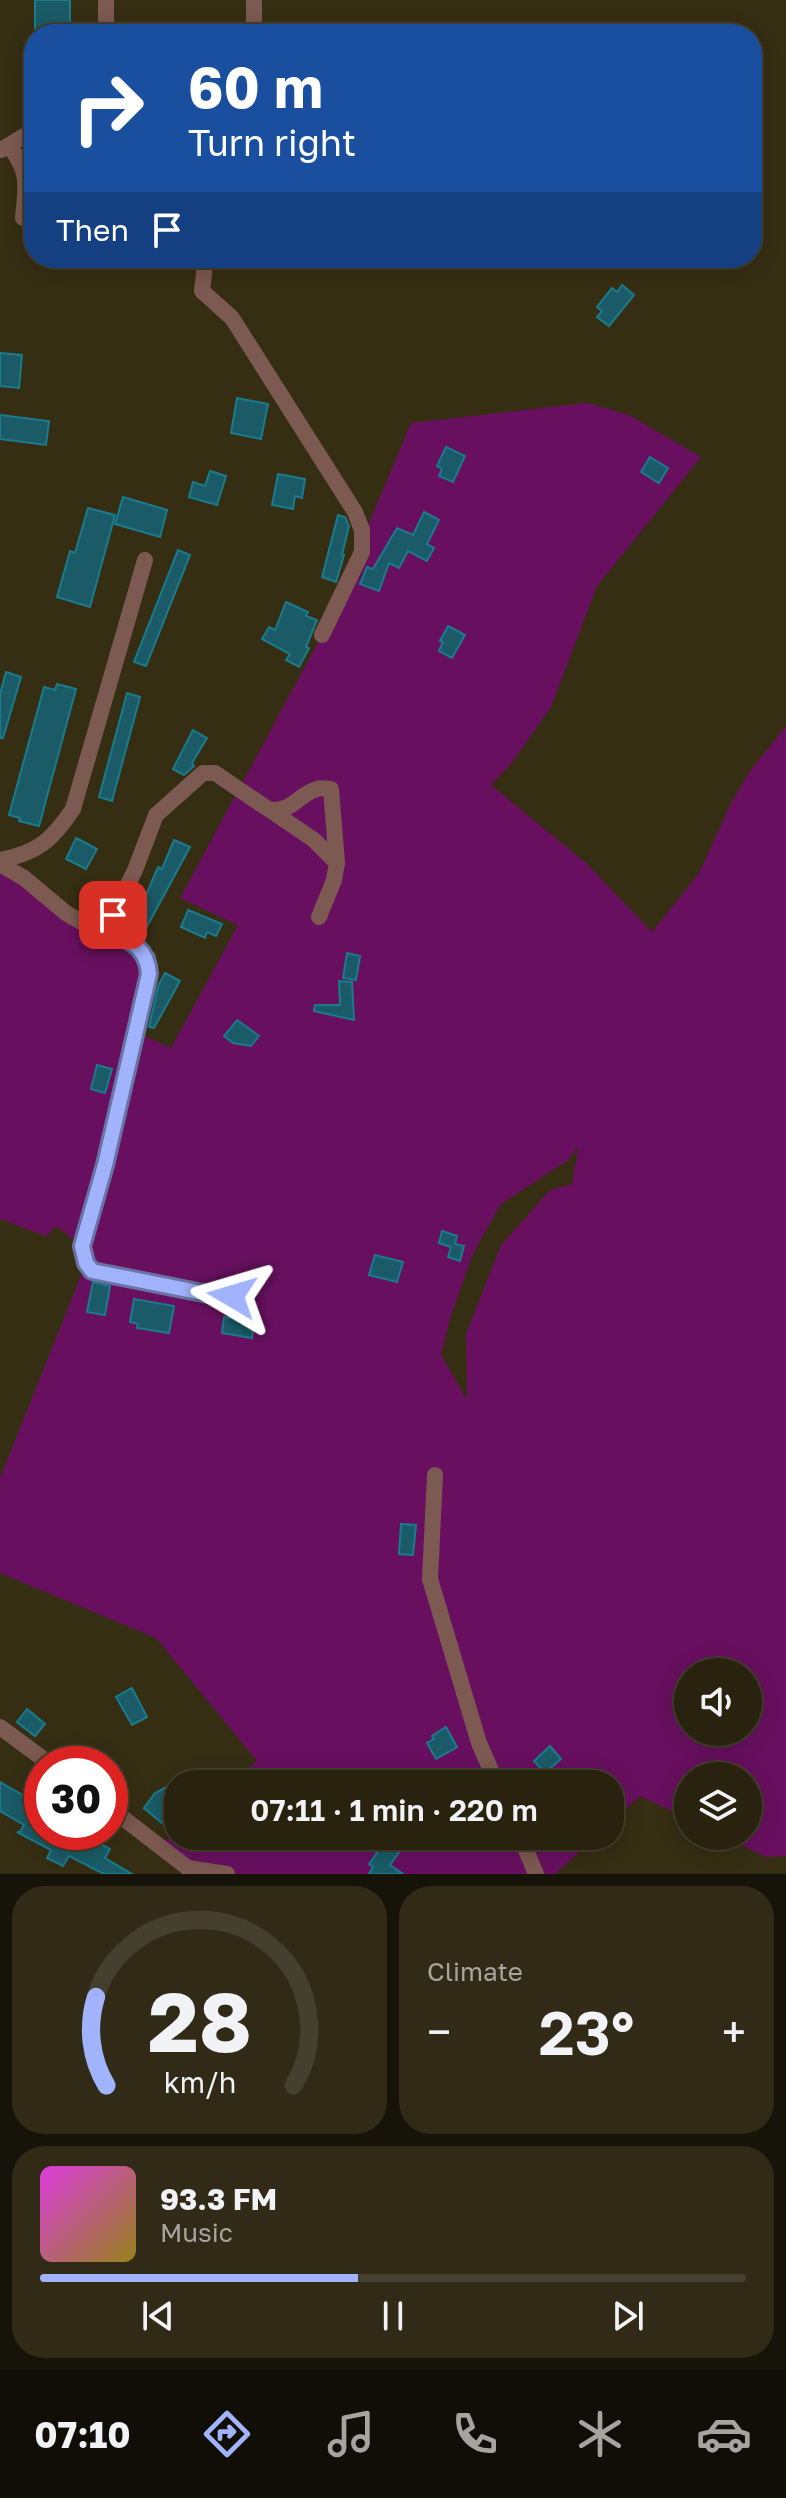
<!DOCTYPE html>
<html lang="en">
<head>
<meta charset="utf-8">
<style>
  :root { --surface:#28220e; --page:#302a17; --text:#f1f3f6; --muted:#a5a49e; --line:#443f2e; --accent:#a1b3fd }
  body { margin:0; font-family:"Golos Text",sans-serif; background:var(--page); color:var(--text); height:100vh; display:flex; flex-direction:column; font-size:30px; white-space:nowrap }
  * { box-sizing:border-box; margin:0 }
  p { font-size:26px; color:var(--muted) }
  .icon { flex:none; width:44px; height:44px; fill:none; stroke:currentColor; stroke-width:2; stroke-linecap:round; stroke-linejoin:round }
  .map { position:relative; height:1874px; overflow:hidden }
  .details { display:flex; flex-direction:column; gap:12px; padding:12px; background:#161308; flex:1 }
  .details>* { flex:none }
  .guide { position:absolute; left:24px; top:24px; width:738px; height:244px; border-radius:32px; box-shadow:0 4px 20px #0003,0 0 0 2px var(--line); background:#1a4fa0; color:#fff; overflow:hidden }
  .fabs { position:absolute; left:674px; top:1658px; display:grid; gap:16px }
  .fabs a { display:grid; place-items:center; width:88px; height:88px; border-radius:50%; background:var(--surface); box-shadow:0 4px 20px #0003,0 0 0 2px var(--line); font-size:40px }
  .speed { position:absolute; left:24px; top:1746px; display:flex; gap:16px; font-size:40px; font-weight:700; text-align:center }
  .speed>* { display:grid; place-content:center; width:104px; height:104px; border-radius:50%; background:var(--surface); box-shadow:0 4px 20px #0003,0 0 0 2px var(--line); line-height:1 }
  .speed .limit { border:12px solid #d22; background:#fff; color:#111 }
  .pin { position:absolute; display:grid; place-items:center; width:68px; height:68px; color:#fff; margin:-34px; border-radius:16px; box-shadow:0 4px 12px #0006 }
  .me { position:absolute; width:88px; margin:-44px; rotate:277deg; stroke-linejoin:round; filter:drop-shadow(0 0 6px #0008) }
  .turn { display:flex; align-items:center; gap:28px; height:168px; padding:0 32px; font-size:36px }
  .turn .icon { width:104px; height:104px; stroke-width:2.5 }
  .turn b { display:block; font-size:56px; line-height:68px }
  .then { display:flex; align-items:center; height:76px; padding:0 32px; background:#0003; gap:16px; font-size:30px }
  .big { font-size:60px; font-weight:600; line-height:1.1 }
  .details .tile { flex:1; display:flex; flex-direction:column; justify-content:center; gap:12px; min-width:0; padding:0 28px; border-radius:32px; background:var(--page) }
  .details .dial { align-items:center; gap:0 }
  .dial svg { height:208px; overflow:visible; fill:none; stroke:var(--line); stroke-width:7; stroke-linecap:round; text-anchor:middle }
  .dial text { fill:var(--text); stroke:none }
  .song { display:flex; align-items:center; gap:24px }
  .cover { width:96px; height:96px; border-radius:12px; background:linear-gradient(135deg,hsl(300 70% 55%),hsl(50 70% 35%)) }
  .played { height:8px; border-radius:4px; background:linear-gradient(90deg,var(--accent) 45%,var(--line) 45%) }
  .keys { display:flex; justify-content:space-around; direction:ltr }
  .heat { display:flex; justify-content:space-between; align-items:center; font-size:44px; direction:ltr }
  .details .tiles { flex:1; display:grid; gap:12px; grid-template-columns:1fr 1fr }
  .tile:last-child { grid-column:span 2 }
  .trip { position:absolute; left:164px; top:1770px; width:460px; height:80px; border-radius:32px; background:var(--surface); box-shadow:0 4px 20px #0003,0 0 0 2px var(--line); font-weight:600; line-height:80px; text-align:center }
  .tabs { display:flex; height:128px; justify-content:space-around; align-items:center; background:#100e06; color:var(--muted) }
  .tabs .icon { width:56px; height:56px }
  .tabs .current { color:var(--accent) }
  .tabs b { font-size:36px; color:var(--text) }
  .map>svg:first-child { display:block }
</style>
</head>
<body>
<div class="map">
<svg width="786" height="1874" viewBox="0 0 786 1874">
  <rect width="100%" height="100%" fill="#362e13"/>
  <g fill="#68105f" fill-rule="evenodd">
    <path d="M587,403L629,415L701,457L597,586L551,707L511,764L491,785L586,863L652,932L699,873L731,803L750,771L786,726V1856L766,1857L722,1836H748V1776H688V1819L640,1796L610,1824V1784H231L257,1761L156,1638L0,1573V1478L86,1263L82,1246L56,1226L46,1236L0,1219V864L148,958L136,1032L171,1048L238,925L180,898L322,635L411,423ZM578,1147L572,1184L550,1190L501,1245L466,1334L467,1400L441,1355L451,1315L473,1254L501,1204L568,1160ZM688,1672H748V1732H688Z"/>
    <path d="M178,1829V1836H597L555,1874H183L159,1845Z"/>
  </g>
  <g fill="#1a5b67" stroke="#1a7b8d" stroke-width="2">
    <rect x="35" y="0" width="35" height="34"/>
    <path d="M622,285L634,295L609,326L597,317L602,311L597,307L612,288L617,292Z"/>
    <path d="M0,353L22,355L19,388L0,386Z"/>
    <path d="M237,398L268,404L261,439L231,433Z"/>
    <path d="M0,415L49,421L46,445L0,439Z"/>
    <path d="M446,447L465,456L453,482L439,476L442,469L437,466Z"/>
    <path d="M650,457L668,468L659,483L641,472Z"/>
    <path d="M210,471L226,476L217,505L189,497L193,482L205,486Z"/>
    <path d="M278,474L305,479L302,498L295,496L293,509L272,505Z"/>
    <path d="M123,497L167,510L160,537L115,524Z"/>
    <path d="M88,508L115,515L90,607L57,597L70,551L75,553Z"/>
    <path d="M424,512L439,520L427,544L434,548L427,561L408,551L399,568L389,563L379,591L360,584L367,567L373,569L397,528L413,535Z"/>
    <path d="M338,515L345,517L349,526L342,555H344L336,582L322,577Z"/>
    <path d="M178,550L190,555L146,666L134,662Z"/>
    <path d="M286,602L308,612L306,616L317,620L306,647L309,648L299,667L286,660L290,654L262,639L269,627L275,630Z"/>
    <path d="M448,626L465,635L452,658L439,651L443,642L440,641Z"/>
    <path d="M6,672L21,677L3,738H0V694Z"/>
    <path d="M57,684L76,689L39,826L19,821L20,818L9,815L44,687L55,690Z"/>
    <path d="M127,693L140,697L112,801L99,797Z"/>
    <path d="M193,730L207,738L192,763L194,766L184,775L173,769Z"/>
    <path d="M76,838L97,849L86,869L66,859Z"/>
    <path d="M174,840L190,847L143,934L122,923L128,912L137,916L158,867L162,869Z"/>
    <path d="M188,910L222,924L216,936L207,932L205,938L181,927Z"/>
    <path d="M347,953L360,956L356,980L343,978Z"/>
    <path d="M165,973L180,981L154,1028L149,1027L158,986Z"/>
    <path d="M339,981L352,982L354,1020L314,1011L315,1005H340Z"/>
    <path d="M237,1020L259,1036L251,1046L233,1043L224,1036Z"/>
    <path d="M97,1065L112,1069L105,1093L91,1089Z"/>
    <path d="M442,1231L457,1236L455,1244L464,1246L460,1261L448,1257L451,1247L439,1243Z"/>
    <path d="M375,1255L403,1262L397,1282L369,1275Z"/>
    <path d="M93,1282L110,1286L105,1315L87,1312Z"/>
    <path d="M134,1299L174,1306L169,1333L137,1328L138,1324L130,1322Z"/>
    <path d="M224,1317L254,1322L252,1338L222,1333Z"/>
    <path d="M401,1524L416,1525L413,1555L399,1554Z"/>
    <path d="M132,1688L147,1717L132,1725L116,1697Z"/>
    <path d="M27,1709L45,1724L35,1736L17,1722Z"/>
    <path d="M446,1727L457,1747L436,1759L427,1743L434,1739L432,1736Z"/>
    <path d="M550,1746L561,1759L545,1773L534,1761Z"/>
    <path d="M178,1781V1805L162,1823L144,1808L155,1793Z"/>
    <path d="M0,1782L42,1806V1832H85L84,1836L110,1849L105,1858L132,1874H104L69,1856L63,1866L47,1858L51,1850L17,1832H20L24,1825L0,1811Z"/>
    <path d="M393,1836H411L390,1865L403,1874H369L373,1867L369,1864L377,1853L375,1851L385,1839L389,1842Z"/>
  </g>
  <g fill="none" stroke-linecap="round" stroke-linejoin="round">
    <g stroke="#7c5951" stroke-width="16">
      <path d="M106,34V0"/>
      <path d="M254,34V0"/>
      <path d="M9,146C30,172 26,186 23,218L34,219"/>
      <path d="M1,150L34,130"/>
      <path d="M185,258L205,265L215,258"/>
      <path d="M205,265L202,291L232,318L355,512L362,530V552L322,635"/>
      <path d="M270,810L314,840L337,863"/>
      <path d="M0,860C38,853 52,840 73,809L145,560"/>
      <path d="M0,864L24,878L66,913L83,923L104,927L138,947L148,958L149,974L132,1054L105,1165L82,1246L86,1263L92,1271L223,1297L232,1296"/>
      <path d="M104,927L113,915L135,870L156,815L203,773H215L268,809C292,814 298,794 317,789C322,787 327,789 331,789L337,863L334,880L319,917"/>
      <path d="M435,1475L430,1579L479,1743L497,1784"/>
      <path d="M0,1727L50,1764"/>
      <path d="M110,1808L188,1868L192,1874"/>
      <path d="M520,1836L536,1874"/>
      <path d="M188,1868L227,1874"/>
    </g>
  </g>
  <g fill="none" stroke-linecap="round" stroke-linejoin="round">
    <defs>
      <path id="route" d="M113,915L104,927C127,940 147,945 149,974L105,1165L82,1246L86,1263L92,1271L223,1297L232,1296"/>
    </defs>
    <use href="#route" stroke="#6974a4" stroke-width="20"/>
    <use href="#route" stroke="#a1b3fd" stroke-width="14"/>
  </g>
</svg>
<div class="fabs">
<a><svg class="icon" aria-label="sound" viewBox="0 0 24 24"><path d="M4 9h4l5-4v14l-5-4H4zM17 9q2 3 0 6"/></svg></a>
<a><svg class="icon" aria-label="layers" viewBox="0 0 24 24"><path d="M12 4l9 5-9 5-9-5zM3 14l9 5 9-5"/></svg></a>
</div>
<div class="speed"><div class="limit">30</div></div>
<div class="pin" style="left:113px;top:915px;background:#d93025"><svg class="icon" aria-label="arrive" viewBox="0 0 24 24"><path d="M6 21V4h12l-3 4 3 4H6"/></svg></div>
<svg class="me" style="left:232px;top:1296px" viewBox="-20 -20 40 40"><path d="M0-17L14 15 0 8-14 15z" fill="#a1b3fd" stroke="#fff" stroke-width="4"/></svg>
<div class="trip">07:11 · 1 min · 220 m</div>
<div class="guide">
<div class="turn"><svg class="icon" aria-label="right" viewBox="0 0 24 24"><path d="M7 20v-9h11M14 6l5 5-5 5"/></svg><div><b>60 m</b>Turn right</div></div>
<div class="then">Then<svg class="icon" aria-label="arrive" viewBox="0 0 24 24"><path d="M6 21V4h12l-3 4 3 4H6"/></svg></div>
</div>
</div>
<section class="details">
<div class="tiles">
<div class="tile dial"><svg viewBox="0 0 100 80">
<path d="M14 69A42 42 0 1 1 86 69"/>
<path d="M14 69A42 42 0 0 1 10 35" stroke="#a1b3fd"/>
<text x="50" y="56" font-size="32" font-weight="700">28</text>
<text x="50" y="72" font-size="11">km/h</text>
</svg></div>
<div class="tile"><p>Climate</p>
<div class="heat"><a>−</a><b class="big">23°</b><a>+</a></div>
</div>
<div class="tile">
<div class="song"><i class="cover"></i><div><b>93.3 FM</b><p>Music</p></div></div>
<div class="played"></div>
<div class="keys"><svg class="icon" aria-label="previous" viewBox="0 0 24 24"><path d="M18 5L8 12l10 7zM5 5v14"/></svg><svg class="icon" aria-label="pause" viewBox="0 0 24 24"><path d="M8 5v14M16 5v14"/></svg><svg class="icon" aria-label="next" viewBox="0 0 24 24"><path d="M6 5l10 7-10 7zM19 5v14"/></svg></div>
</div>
</div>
</section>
<nav class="tabs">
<b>07:10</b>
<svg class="icon current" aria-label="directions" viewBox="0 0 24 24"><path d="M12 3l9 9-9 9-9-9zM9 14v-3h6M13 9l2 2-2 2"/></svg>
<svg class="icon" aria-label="music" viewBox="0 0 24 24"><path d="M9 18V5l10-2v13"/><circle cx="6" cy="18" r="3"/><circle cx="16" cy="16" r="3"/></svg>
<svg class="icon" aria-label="phone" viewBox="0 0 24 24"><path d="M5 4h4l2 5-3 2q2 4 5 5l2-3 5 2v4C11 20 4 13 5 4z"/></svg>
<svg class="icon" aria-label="climate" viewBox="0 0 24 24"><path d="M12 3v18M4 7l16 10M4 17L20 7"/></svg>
<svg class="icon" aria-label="car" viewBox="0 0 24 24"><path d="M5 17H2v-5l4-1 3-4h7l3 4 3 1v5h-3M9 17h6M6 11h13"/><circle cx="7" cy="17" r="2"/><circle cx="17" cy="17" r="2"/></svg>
</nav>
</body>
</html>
